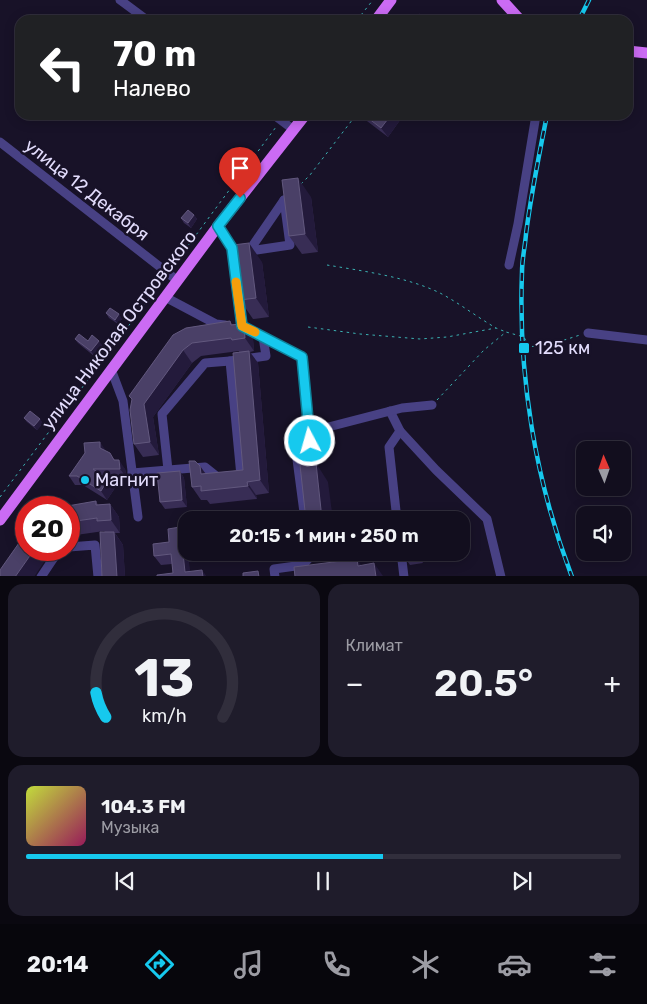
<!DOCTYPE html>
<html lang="ru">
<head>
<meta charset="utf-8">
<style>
  :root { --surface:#120e1e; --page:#1f1c2b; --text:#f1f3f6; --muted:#9c9ca4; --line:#312e3c; --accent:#16c9ee }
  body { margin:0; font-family:Rubik,sans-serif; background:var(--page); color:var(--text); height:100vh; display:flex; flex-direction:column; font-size:19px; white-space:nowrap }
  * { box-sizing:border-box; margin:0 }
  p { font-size:16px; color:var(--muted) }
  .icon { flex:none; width:28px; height:28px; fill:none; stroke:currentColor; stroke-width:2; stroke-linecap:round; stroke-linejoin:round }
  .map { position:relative; height:576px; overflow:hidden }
  .panel { display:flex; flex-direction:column; gap:8px; padding:8px; background:#0a0810; flex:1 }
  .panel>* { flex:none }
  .guide { position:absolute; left:15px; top:15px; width:618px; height:105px; border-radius:15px; box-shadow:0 2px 12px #0003,0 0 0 1px var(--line); background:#202124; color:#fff; overflow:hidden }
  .needle { width:32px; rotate:358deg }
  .fabs { position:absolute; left:576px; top:441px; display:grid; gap:10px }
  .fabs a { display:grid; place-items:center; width:55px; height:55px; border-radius:10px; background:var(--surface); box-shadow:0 2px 12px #0003,0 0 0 1px var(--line); font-size:25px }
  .speed { position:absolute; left:15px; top:496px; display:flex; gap:10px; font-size:25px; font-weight:700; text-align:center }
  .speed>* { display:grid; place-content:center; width:65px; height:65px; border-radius:50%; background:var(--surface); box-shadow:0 2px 12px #0003,0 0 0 1px var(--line); line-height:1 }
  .speed .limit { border:8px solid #d22; background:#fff; color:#111 }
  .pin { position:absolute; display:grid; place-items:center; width:42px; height:42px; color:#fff; margin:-51px -21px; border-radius:50% 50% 50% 0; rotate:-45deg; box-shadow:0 0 5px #0007 }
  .pin .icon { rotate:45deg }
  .me { position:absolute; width:55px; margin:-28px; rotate:354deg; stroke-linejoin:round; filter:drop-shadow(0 0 4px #0008) }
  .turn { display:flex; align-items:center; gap:18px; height:105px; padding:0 15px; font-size:22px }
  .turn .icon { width:65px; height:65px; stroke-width:2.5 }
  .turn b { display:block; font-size:35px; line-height:42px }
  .big { font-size:38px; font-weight:600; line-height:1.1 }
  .panel .card { flex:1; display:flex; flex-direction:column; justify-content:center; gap:8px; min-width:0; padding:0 18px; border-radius:15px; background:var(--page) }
  .panel .dial { align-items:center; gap:0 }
  .dial svg { height:130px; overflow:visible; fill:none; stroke:var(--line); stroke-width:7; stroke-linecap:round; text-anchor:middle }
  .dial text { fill:var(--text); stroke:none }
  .song { display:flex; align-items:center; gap:15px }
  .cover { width:60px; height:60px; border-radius:8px; background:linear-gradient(135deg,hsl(70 70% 55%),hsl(330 70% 35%)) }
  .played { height:5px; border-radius:2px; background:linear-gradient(90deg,var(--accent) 60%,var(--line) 60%) }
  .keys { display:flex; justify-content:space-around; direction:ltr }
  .heat { display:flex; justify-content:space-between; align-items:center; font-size:28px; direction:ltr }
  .panel .tiles { flex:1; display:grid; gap:8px; grid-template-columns:1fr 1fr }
  .card:last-child { grid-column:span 2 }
  .trip { position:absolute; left:178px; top:511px; width:292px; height:50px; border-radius:15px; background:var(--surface); box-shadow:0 2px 12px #0003,0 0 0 1px var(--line); font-weight:600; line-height:50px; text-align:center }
  .tabs { display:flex; height:80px; justify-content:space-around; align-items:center; background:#07060c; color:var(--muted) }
  .tabs .icon { width:35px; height:35px }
  .tabs .current { color:var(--accent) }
  .tabs b { font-size:22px; color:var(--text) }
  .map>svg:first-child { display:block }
</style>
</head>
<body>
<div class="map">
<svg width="647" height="577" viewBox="0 0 647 577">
  <rect width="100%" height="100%" fill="#181228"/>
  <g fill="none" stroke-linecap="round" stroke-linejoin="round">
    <g stroke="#3ab2b3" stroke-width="1" stroke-dasharray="2.5 4" stroke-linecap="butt">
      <path d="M357,20L373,0"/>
      <path d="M301,184L310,175L356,115"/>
      <path d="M327,265C363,271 407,277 440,293C459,303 477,317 496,328"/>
      <path d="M173,266L276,127"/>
      <path d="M308,327L360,334L420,339L447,337L496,328L506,332"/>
      <path d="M437,400L484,350L506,332L524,337L529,347L555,343L580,335"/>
      <path d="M0,497L163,280"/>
    </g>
    <g stroke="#484184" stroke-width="9">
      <path d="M120,0L147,20"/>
      <path d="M274,115L294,130"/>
      <path d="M0,142L178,281"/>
      <path d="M218,226L232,248L242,326L301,357L310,441L296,452L305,520"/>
      <path d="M249,251L284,200"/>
      <path d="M243,252L290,245L284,200"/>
      <path d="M509,265L518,224L536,115"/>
      <path d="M165,297L216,324L225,325"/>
      <path d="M588,333L647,340"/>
      <path d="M111,369L123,401L138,517"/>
      <path d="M390,411L400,431L436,470L487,519L501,577"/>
      <path d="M309,432L402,408L432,405"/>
      <path d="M168,470L162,414L205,363L230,361"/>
      <path d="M132,473L205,467L220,479"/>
      <path d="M238,477L241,476L230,361L266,356L263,337"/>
      <path d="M397,520L389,447L400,431"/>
      <path d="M69,547L95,545L98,577"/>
      <path d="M401,552L404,577"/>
      <path d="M41,577L59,550"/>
      <path d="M275,577L274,569L303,565L310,557L309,552"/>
    </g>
    <g stroke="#cb6bf4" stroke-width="11">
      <path d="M502,0L520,20"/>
      <path d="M376,20L391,0"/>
      <path d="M628,51L647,53"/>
      <path d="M0,520L218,226L305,115"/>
    </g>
    <defs>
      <g id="rail">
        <path d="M579,20L589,0"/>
        <path d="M547,115C539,155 531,194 526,234C525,247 522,259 522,272C518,375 535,480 572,577"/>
      </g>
    </defs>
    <use href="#rail" stroke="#16c9ee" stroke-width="4.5"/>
    <use href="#rail" stroke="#181228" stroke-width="2.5" stroke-dasharray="8" stroke-linecap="butt"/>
  </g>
  <g fill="#382d55">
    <path d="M359,115H403V116L388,137Z"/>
    <path d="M311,197L318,252L302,254L289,236Z"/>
    <path d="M194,215L197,219L191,228L184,223L181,218Z"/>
    <path d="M262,262L269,317L253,319L240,300Z"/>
    <path d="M106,313L122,319L118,324L109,318Z"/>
    <path d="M230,321L232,324L244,326L253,339L254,351L250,352L258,363L269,493L256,495L257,499L210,504L207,500H201L192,487L200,466L206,474L243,470L239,351L201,356L192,363L153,417L159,455L143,457L134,444L186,328Z"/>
    <path d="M75,339L88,341L102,345L94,356L78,343Z"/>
    <path d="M24,418L43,423L37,430L27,422Z"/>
    <path d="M106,451L115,460L125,469L127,478H107L108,479L115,488L107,500L83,485H75L69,476Z"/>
    <path d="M180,471L184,478L187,507L165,509L160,502Z"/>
    <path d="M96,501L98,505L110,504L119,517L120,533H115L123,545L125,577H102L105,532L104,531L69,536V508Z"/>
    <path d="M180,527L186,536V552H205L206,560L189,562L173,573L172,564L161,565L154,556L169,542Z"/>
    <path d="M405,552H425L422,553L423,563L410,565L405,558Z"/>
  </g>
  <g fill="#231a3b">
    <path d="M391,115H403V116L388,137L381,128Z"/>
    <path d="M298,178L311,197L318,252L305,234Z"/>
    <path d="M194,215L197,219L191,228L188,223Z"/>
    <path d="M249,243L262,262L269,317L256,298Z"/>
    <path d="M119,314L122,319L118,324L115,320Z"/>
    <path d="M244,326L253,339L254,351L245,338Z"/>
    <path d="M99,341L102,345L94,356L91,351Z"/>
    <path d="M183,350L192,363L153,417L159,455L150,442L144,404Z"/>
    <path d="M249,351L258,363L269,493L260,480Z"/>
    <path d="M40,419L43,423L37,430L34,426Z"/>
    <path d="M100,442L106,451L100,448Z"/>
    <path d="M119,460L125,469L127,478L120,469Z"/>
    <path d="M316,463L328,482L333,520H324L322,519Z"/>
    <path d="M200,466L209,479L201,474Z"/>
    <path d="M180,471L184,478L187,507L182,500Z"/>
    <path d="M108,479L115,488L107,500L101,491Z"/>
    <path d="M247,482L256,495L257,499L248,486Z"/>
    <path d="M110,504L119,517L120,533L111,520Z"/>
    <path d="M180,527L186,536V548L182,541Z"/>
    <path d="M114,532L123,545L125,577H117Z"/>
    <path d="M34,550H52L34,577H15Z"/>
    <path d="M200,552H205L206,560Z"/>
    <path d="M418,552L422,553L423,563L418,557Z"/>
    <path d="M183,553L189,562L191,577L185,572Z"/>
    <path d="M357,559L366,572L358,566Z"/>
    <path d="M374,563L383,576L376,577Z"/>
    <path d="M202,570L207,577H203Z"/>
  </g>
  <g fill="#4a4067" stroke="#62587e">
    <path d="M419,14L426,20H415Z"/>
    <path d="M364,115H391L381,128Z"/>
    <path d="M298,178L305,234L289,236L282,180Z"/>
    <path d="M188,210L194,215L188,223L181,218Z"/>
    <path d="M249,243L256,298L240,300L233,245Z"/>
    <path d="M110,308L119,314L115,320L106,313Z"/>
    <path d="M230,321L231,325L240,324L244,326L245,338L232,340L231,338L192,343L183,350L144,404L150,442L134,444L130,410L132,399L129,396L173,335L186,328Z"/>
    <path d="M79,334L88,341L92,335L99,341L91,351L75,339Z"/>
    <path d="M249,351L260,480L247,482L248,486L201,491V486L192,487L189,461H195L200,466L201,474L243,470L233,353Z"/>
    <path d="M30,411L40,419L34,426L24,418Z"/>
    <path d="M100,442V448L110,453L114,460H119L120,469H93L108,479L101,491L77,476H69L85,453L84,443Z"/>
    <path d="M316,463L322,519L306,520L300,465Z"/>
    <path d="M180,471L182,500L160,502L157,473Z"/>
    <path d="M96,501V505L110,504L111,520L97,521V518L69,522V508H56Z"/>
    <path d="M180,527L182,541H186V552H188L183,553L185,572L202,570L203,577H157V575L173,573L171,554L154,556L153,544L169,542L168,529Z"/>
    <path d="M100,532H114L117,577H102Z"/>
    <path d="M26,533V550H34L15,577H0V570Z"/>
    <path d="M405,552H418V557L405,558Z"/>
    <path d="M357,559L358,566L374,563L376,577H295L294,567Z"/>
    <path d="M258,571L259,577H243V573Z"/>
  </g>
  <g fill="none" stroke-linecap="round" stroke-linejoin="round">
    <defs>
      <path id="route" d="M240,198L218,226L232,248L242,326L302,357L310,441"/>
    </defs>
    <use href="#route" stroke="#0e839b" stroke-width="12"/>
    <use href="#route" stroke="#16c9ee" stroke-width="9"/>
    <path stroke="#f59e0b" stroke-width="9" d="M236,282L242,326L255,332"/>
  </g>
  <g fill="#16c9ee" stroke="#181228" stroke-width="2">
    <rect x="518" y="342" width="12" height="12" rx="2.5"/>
    <circle cx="85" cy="480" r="5"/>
  </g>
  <g text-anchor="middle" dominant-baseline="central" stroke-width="5" stroke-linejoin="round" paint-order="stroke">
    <g font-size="18" fill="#e2dcfc" stroke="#181228">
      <text transform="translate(87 190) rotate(38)">улица 12 Декабря</text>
      <text transform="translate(119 330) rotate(-53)">улица Николая Островского</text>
    </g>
    <g font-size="18" fill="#e2dcfc" stroke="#181228" text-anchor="start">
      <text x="535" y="348">125 км</text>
      <text x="95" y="480">Магнит</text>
    </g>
  </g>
</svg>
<div class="fabs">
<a><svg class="needle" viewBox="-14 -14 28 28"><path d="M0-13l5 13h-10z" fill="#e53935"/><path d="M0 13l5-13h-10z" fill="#9c9ca4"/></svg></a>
<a><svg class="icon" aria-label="sound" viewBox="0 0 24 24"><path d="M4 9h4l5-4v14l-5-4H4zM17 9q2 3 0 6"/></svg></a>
</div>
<div class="speed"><div class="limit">20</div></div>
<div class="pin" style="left:240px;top:198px;background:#d93025"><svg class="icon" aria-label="arrive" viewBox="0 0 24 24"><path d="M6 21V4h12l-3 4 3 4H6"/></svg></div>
<svg class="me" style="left:310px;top:441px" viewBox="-20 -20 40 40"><circle r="17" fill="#16c9ee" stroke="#fff" stroke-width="3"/><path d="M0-11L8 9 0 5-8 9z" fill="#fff"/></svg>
<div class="trip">20:15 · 1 мин · 250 m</div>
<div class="guide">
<div class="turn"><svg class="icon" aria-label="left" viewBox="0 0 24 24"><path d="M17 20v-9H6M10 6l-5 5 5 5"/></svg><div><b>70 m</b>Налево</div></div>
</div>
</div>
<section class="panel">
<div class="tiles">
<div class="card dial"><svg viewBox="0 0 100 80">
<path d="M14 69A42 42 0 1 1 86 69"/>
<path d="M14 69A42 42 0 0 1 8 54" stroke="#16c9ee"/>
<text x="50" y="56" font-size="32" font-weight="700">13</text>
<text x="50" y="72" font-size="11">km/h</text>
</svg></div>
<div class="card"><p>Климат</p>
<div class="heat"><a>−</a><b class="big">20.5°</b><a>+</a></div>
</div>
<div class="card">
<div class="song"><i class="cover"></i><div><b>104.3 FM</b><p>Музыка</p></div></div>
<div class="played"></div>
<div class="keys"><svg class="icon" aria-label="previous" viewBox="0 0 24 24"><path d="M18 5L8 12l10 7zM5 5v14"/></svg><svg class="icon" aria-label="pause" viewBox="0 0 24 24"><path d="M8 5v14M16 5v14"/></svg><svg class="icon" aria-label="next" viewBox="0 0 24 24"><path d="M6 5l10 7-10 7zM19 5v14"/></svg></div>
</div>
</div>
</section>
<nav class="tabs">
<b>20:14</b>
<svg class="icon current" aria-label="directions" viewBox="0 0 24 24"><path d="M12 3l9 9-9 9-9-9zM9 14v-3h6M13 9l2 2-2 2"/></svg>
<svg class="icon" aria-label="music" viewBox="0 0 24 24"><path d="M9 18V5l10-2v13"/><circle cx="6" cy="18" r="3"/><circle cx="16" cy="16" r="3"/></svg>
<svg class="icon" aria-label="phone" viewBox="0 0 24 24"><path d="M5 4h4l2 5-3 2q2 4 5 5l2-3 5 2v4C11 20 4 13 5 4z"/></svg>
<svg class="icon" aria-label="climate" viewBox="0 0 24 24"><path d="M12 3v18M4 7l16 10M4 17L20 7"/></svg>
<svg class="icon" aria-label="car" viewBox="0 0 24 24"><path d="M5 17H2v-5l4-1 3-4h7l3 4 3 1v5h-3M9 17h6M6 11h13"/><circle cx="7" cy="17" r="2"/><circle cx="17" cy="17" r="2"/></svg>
<svg class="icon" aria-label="filters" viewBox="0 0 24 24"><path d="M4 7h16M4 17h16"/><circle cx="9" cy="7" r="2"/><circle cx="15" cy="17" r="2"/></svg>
</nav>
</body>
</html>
